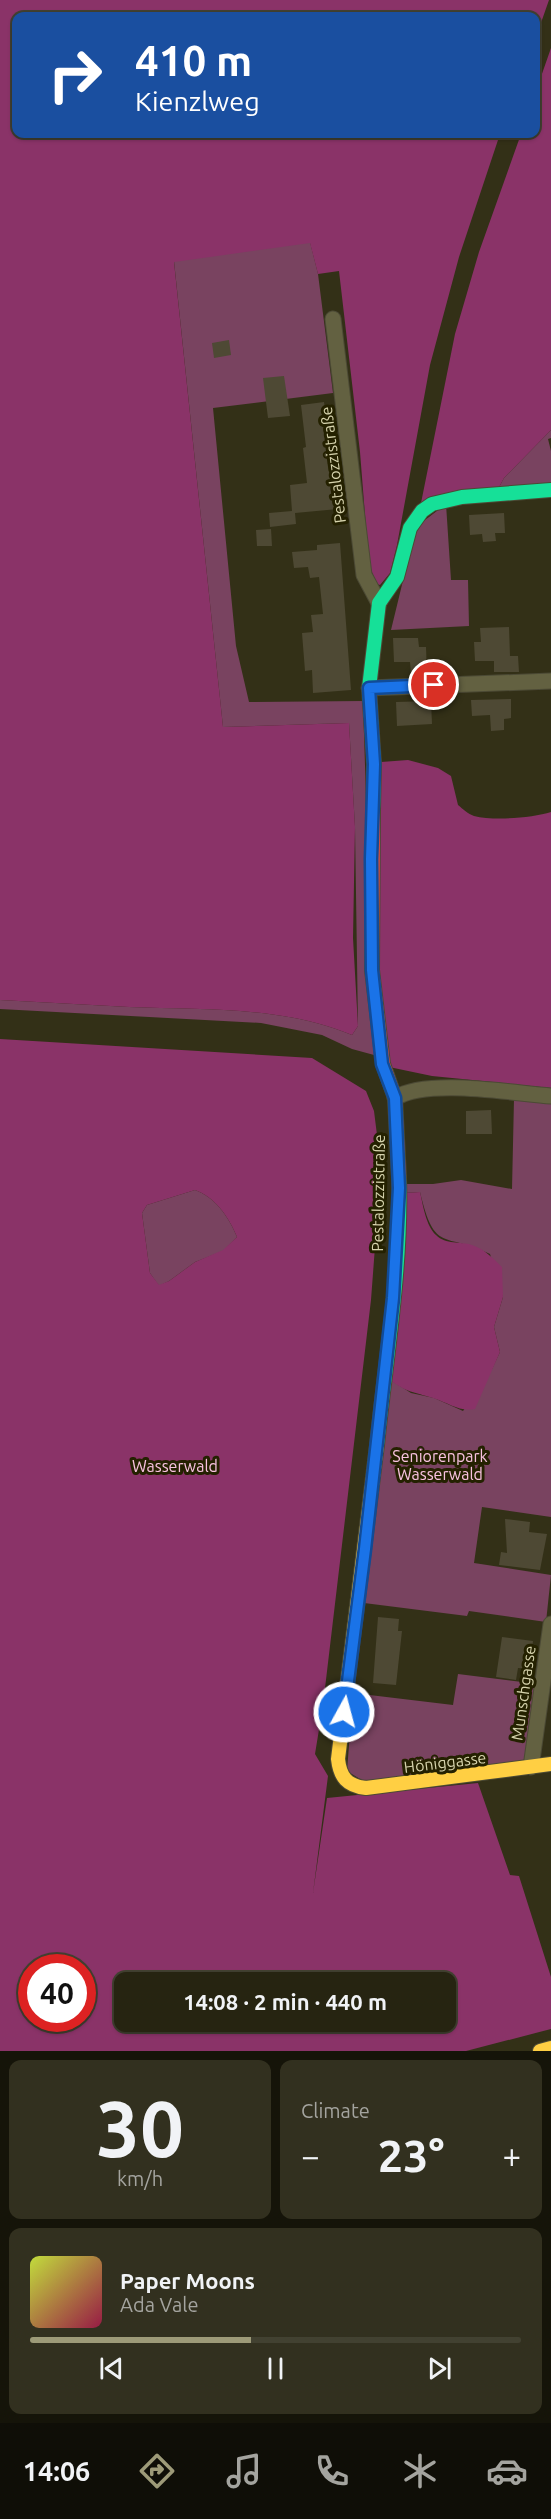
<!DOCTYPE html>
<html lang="en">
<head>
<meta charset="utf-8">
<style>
  :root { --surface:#262411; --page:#32301f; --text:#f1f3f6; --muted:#a4a49f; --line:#424131; --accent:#9d9a78 }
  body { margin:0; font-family:Ubuntu,sans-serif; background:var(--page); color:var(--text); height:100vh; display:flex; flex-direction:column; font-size:22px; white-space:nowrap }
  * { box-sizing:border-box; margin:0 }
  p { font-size:20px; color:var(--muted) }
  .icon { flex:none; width:33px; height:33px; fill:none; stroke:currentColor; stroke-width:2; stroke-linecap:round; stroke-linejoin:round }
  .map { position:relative; height:2051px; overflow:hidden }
  .sheet { display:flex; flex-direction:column; gap:9px; padding:9px; background:#151409; flex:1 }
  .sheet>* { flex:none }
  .banner { position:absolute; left:12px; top:12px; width:528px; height:126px; border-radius:12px; box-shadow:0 2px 4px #0004,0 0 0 2px var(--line); background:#1a4fa0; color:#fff; overflow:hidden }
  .speed { position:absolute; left:18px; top:1954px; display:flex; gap:12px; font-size:30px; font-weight:700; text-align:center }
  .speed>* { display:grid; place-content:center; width:78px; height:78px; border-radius:50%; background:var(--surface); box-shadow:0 2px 4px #0004,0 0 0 2px var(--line); line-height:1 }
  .speed .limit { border:9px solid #d22; background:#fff; color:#111 }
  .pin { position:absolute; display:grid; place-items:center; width:51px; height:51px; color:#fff; margin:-26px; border:3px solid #fff; border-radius:50%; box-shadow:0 2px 6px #0007 }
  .me { position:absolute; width:66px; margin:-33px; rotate:7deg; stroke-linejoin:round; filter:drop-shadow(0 0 4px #0008) }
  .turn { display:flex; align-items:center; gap:21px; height:126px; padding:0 24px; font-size:27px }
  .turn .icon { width:78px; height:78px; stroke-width:2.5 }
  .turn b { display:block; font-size:42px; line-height:51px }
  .big { font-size:45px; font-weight:700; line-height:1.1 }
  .sheet .card { flex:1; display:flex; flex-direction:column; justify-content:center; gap:9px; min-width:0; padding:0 21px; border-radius:12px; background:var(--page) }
  .sheet .dial { align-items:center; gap:0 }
  .dial b { font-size:78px; line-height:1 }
  .song { display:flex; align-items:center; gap:18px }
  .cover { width:72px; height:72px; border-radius:9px; background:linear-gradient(135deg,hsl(70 70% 55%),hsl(340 70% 35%)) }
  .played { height:6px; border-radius:3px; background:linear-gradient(90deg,var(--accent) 45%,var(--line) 45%) }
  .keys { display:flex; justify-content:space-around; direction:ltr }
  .heat { display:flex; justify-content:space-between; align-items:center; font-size:33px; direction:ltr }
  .sheet .tiles { flex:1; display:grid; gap:9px; grid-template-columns:1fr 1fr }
  .card:last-child { grid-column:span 2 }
  .trip { position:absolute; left:114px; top:1972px; width:342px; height:60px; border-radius:12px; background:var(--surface); box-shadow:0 2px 4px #0004,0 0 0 2px var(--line); font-weight:700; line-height:60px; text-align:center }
  .dock { display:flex; height:96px; justify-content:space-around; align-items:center; background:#0f0e07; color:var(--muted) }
  .dock .icon { width:42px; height:42px }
  .dock .current { color:var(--accent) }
  .dock b { font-size:27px; color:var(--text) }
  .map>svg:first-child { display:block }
</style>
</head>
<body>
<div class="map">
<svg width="551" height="2051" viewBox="0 0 551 2051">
  <rect width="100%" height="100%" fill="#333017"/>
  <g fill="#794360">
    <path d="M310,242L318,274L333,393L213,408L236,646L249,702L363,701L374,1055L352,1049L322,1035L261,1023L0,1009V1000C43,1002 86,1005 129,1007C203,1010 283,1006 352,1035L358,1026L355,827L349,723L223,727L174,261Z"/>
    <path d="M551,430V438L548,439L551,451V486L498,489L504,478Z"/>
    <path d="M446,504L451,580H468L469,626L391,630L416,527Z"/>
    <path d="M514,1099L551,1103V1517L482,1507L474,1563L551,1575L546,1622L469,1611L467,1616L364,1603L389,1379L411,1393L434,1398L463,1411L492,1369L500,1352L494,1327L503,1297L490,1254C444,1231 435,1255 420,1192L404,1193L403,1184H433L461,1180L512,1189Z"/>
    <path d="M195,1190C215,1197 229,1217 237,1237L223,1251L195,1262L169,1281L159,1286L150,1273L142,1213L147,1205Z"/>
    <path d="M458,1674L538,1684L528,1760L365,1782L347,1771L353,1693L453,1705Z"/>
  </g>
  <g fill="#8a3368" fill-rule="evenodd">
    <path d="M0,0H549L536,37V16H16V134H500L459,257L430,365L397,545L390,573L380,585L377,584L369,565L360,452L339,271L318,274L310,243L174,262L223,727L349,723L355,827L353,938L358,1026L352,1035C283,1006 203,1010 129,1007C86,1005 43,1002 0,1000Z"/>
    <path d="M551,48V430L504,478L498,489L420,508L455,334L479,252L521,134H536V91Z"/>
    <path d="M408,760L438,768L451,776L458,805C463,809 468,814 474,816C494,821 532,818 551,812V1088L432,1076L389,1067L378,977L381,762Z"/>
    <path d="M0,1039L312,1058L366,1091L374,1111L381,1167L371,1300L323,1705L315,1754L328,1776L313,1893L327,1798L478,1783L510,1875L519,1876L551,1977V2029L466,2051H0ZM195,1190C215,1197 229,1217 237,1237L223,1250L195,1262L169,1281L159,1285L150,1273L142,1213L147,1205ZM32,1968H82V2019H32ZM124,1983H446V2022H124Z"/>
    <path d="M420,1192C423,1205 426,1226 436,1235C446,1245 460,1241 472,1245C484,1249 493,1258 502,1267L503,1297L494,1327L500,1352L475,1409C459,1412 449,1403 433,1398C414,1392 405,1392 389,1379L404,1193Z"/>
  </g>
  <g fill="#4e4934">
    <path d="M229,340L231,355L214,358L212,343Z"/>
    <path d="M284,376L290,416L268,418L263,378Z"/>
    <path d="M324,402L338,509L295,513L296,524L270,527L269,513L292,511L290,485L307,483L303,448L306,447L301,405Z"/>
    <path d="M504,513L505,533H495L496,541L483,542L482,534L470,535L469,515Z"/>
    <path d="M271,529L272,546H257L256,530Z"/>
    <path d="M340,543L351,690L313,693L312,670L305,671L302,633L313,632L311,615L323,614L319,577L310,578L308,567L294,568L292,552L317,550V545Z"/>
    <path d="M509,627L510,656H518L519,672H494V661H475L474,642H481L480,628Z"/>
    <path d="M393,638H418L419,647H426L427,674H411L410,662H394Z"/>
    <path d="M511,699V718L504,719V730L491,731L490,715L472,716L471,700Z"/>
    <path d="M431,701L432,724L397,726L396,702Z"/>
    <path d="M491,1110L492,1134H466V1111Z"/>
    <path d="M505,1519L530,1522L529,1532L547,1534L540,1570L499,1565L501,1552L507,1553Z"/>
    <path d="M378,1617L399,1619L398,1631H402L396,1685L373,1683Z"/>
    <path d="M502,1637L533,1641L529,1669L518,1668L516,1680L496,1677Z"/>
  </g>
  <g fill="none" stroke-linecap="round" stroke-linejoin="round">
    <defs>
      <g id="street">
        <path d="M333,319L364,575L379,603"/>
        <path d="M369,688L551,681"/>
        <path d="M395,1098C428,1078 511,1093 551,1096"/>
        <path d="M531,1767L551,1624"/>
      </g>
      <g id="fast">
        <path d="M373,810L374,764L369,688L379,603L397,577L410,528L422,511L432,504L462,497L551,490"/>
        <path d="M377,1445C386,1357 402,1266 399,1178"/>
      </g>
      <g id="slow">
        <path d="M377,1445L338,1759C340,1777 347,1786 366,1788L551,1764"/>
        <path d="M540,2051L551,2048"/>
      </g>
      <path id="jam" d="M373,810L372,970L383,1064L395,1098L399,1178"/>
    </defs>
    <use href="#street" stroke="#4c4a35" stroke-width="17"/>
    <use href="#fast" stroke="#4c4a35" stroke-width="16"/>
    <use href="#slow" stroke="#4c4a35" stroke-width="16"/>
    <use href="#jam" stroke="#4c4a35" stroke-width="16"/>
    <use href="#street" stroke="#636141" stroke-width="15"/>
    <use href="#fast" stroke="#16e098" stroke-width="14"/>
    <use href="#slow" stroke="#ffcf43" stroke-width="14"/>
    <use href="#jam" stroke="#f24e42" stroke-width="14"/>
  </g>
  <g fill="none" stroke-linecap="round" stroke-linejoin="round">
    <defs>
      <path id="route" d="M344,1712L365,1549L393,1298L399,1188L395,1098L382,1064L372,970L371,859L374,764L369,688L434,685"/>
    </defs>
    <use href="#route" stroke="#114b97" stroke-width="15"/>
    <use href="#route" stroke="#1a73e8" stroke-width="10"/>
  </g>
  <g text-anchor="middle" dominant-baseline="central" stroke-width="6" stroke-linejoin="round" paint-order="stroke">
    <g font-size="16" fill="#d6d3ac" stroke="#242100">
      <text transform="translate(333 465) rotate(-97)">Pestalozzistraße</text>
      <text transform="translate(378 1193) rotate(-89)">Pestalozzistraße</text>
      <text transform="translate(523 1693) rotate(-82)">Munschgasse</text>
      <text transform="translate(445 1762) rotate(-7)">Höniggasse</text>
    </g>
    <g font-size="16" fill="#f9c2e0" stroke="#242100">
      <text x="440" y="1456">Seniorenpark<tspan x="440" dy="18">Wasserwald</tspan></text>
      <text x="175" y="1466">Wasserwald</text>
    </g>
  </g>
</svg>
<div class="speed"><div class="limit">40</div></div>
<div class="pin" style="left:434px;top:685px;background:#d93025"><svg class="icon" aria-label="arrive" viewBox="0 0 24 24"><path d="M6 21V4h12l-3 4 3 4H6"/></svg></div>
<svg class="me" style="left:344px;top:1712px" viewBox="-20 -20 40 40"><circle r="17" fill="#1a73e8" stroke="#fff" stroke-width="3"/><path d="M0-11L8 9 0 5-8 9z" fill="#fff"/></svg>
<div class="trip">14:08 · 2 min · 440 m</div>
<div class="banner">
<div class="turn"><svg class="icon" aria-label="right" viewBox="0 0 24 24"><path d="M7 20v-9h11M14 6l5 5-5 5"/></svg><div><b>410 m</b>Kienzlweg</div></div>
</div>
</div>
<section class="sheet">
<div class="tiles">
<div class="card dial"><b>30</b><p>km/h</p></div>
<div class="card"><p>Climate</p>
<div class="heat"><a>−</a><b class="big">23°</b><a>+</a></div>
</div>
<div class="card">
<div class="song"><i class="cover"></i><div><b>Paper Moons</b><p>Ada Vale</p></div></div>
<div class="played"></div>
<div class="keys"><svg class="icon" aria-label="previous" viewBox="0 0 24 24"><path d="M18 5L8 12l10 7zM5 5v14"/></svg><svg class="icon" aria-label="pause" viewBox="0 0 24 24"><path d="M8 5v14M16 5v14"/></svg><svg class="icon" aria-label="next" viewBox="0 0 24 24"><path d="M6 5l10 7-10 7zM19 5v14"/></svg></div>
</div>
</div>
</section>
<nav class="dock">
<b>14:06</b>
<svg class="icon current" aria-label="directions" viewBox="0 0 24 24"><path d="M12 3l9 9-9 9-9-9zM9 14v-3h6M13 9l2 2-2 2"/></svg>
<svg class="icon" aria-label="music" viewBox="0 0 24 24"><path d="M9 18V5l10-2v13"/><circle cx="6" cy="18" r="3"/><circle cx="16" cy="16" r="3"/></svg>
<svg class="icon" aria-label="phone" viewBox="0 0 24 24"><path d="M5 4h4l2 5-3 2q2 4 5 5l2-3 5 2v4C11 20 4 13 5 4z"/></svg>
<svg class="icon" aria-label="climate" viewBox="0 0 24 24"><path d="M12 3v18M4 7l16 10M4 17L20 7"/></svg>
<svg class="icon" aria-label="car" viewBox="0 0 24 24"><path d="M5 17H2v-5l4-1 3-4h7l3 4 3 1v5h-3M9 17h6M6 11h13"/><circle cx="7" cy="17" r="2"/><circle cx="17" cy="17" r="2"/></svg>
</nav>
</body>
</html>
